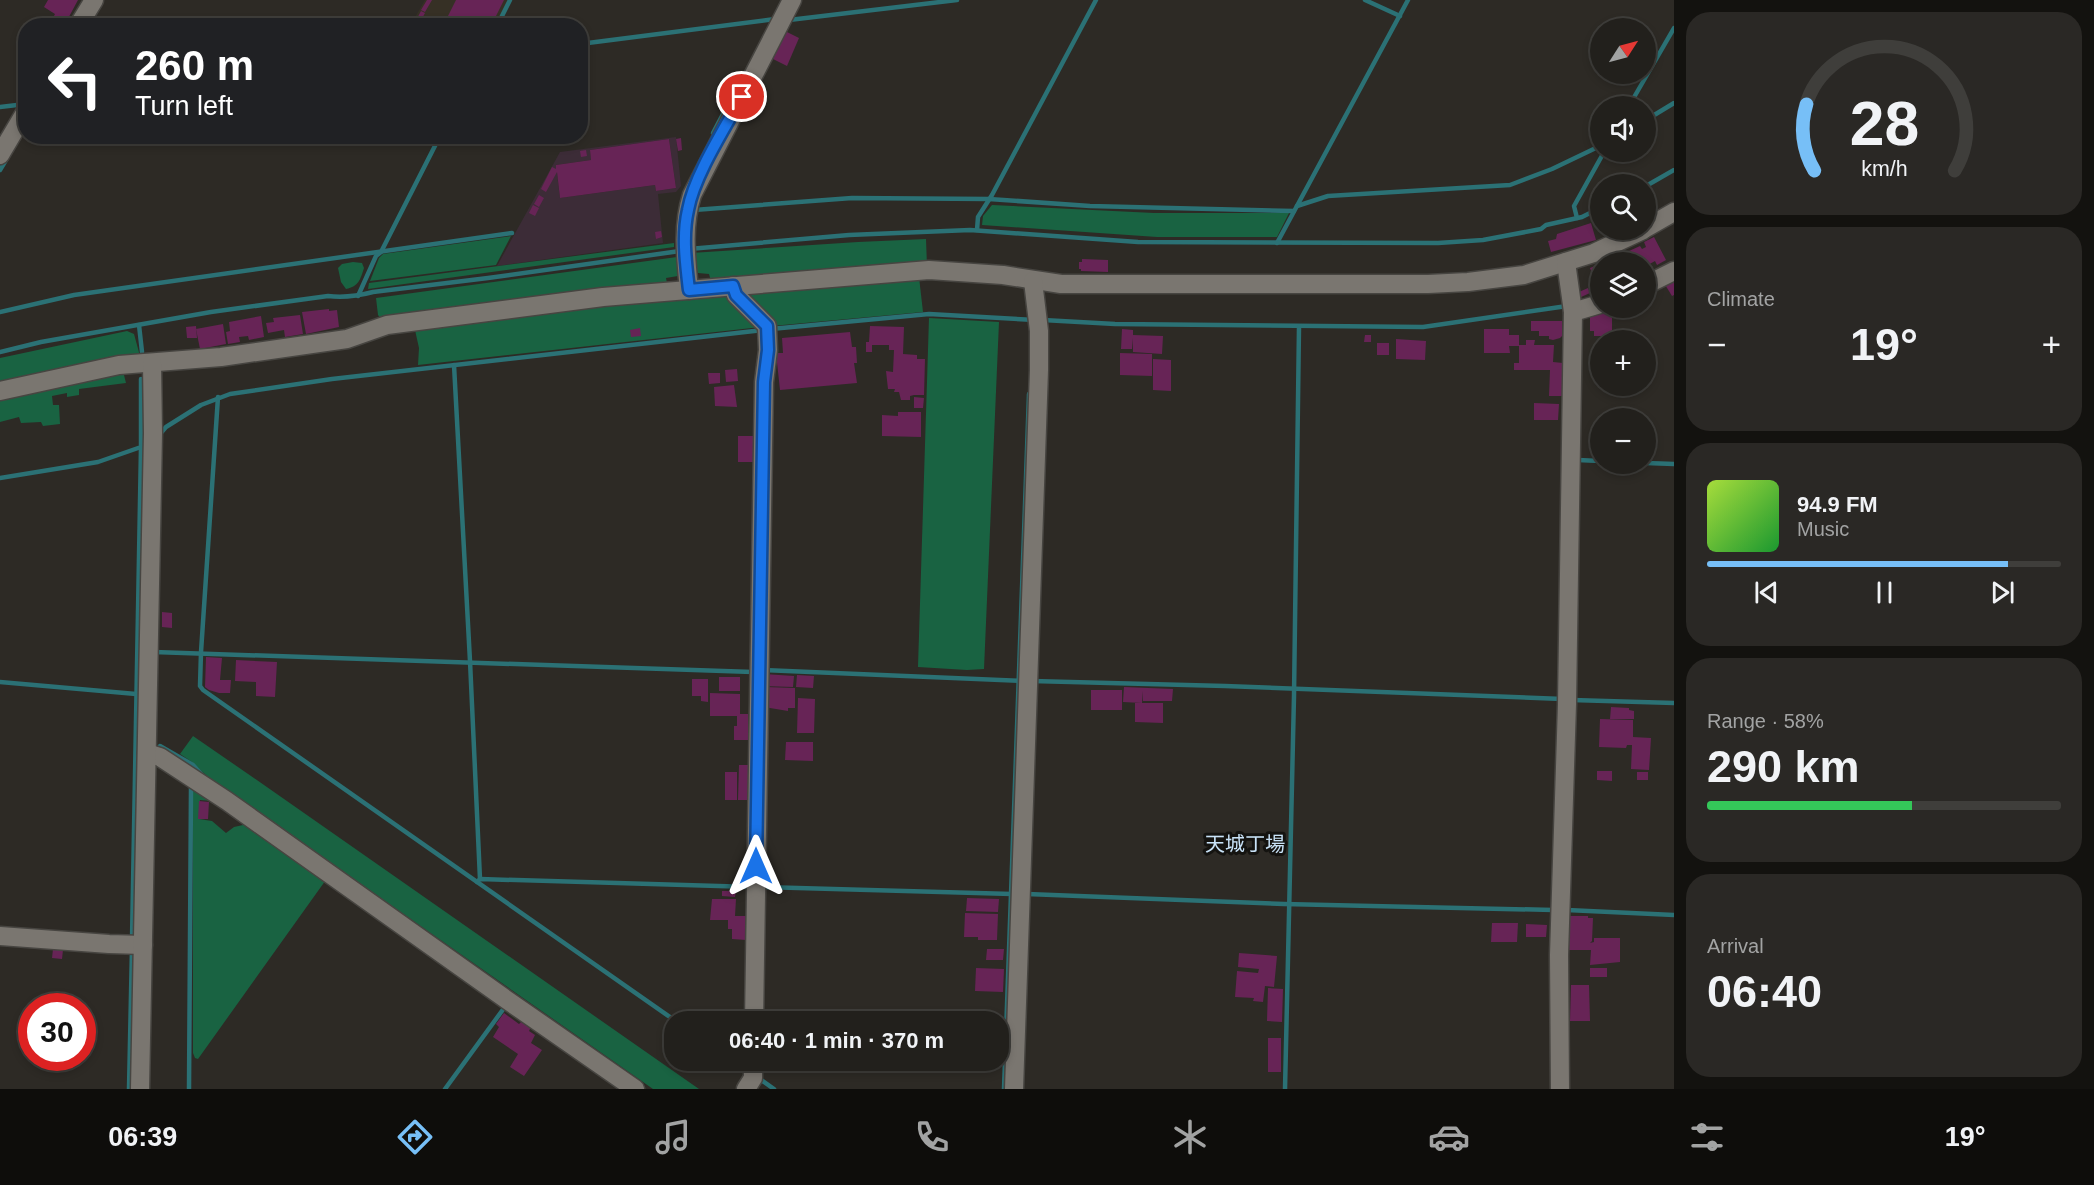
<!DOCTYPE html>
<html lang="en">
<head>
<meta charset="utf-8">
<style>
  :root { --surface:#22201c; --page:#2a2825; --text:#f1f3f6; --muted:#a2a3a3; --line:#3f3e3b; --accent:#77bff7 }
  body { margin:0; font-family:Helvetica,"Noto Sans JP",sans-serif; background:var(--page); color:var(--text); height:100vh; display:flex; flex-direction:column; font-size:22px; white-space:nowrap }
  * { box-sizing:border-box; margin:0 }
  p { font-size:20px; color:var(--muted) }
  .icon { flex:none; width:33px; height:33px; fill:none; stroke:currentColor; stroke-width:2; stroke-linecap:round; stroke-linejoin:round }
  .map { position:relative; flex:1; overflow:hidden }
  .panel { display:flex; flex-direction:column; gap:12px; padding:12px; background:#13120f; width:420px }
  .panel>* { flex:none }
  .banner { position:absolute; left:18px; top:18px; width:570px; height:126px; border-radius:24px; box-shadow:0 3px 9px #0003,0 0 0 2px var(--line); background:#202124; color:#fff; overflow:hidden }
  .needle { width:39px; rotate:54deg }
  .buttons { position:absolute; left:1590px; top:18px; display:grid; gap:12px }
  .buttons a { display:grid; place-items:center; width:66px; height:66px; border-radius:50%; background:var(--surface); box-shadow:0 3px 9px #0003,0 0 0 2px var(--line); font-size:30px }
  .speed { position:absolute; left:18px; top:993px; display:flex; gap:12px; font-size:30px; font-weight:700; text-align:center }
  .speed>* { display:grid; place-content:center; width:78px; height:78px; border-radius:50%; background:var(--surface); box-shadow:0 3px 9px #0003,0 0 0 2px var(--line); line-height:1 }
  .speed .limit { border:9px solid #d22; background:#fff; color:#111 }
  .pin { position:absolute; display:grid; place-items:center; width:51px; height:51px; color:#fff; margin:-26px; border:3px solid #fff; border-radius:50%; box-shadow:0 2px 6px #0007 }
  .me { position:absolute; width:66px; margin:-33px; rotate:0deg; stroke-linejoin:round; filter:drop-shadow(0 0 4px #0008) }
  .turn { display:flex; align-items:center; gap:21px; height:126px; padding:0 18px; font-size:27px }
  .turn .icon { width:78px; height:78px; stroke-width:2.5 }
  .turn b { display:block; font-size:42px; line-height:51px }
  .big { font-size:45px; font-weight:600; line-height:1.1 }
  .panel .widget { flex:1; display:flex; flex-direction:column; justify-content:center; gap:9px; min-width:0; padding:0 21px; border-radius:24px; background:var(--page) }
  .panel .dial { align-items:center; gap:0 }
  .dial svg { height:156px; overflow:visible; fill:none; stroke:var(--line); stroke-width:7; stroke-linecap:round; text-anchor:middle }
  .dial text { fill:var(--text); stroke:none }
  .song { display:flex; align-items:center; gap:18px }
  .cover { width:72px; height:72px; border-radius:9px; background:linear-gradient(135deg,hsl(80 70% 55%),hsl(130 70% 35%)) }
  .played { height:6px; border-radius:3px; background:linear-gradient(90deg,var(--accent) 85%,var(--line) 85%) }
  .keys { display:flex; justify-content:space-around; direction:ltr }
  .heat { display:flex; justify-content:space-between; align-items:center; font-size:33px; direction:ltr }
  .charge { height:9px; border-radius:4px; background:linear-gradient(90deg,#34c759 58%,var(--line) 0) }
  .trip { position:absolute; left:664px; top:1011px; width:345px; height:60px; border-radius:24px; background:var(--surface); box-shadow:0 3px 9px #0003,0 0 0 2px var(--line); font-weight:600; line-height:60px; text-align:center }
  .menu { display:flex; height:96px; justify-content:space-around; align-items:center; background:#0e0d0b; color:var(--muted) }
  .menu .icon { width:42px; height:42px }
  .menu .on { color:var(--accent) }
  .menu b { font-size:27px; color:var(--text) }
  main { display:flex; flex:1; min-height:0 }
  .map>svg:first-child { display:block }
</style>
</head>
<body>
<main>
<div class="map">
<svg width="1674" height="1089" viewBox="0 0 1674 1089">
  <rect width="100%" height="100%" fill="#2d2a25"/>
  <path fill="#363025" d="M425,0H510L496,25L410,26Z"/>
  <path fill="#3c2c37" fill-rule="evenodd" d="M676,137L681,186L676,192L658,194L663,243L497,266L560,152ZM669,139L676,188L656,191L655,185L560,198L556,165L591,160L590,150Z"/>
  <g fill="#196342">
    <path d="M992,205L1154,213H1289L1277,237H1157L982,225L983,216Z"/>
    <path d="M511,236L496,265L370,281L379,258L383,254Z"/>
    <path d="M926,239L927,266L711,281L709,274L698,273L691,253L858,242Z"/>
    <path d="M674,243V247L368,289L369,283Z"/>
    <path d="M677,257L678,276L666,278L667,283L381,319L378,315L376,298Z"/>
    <path d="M353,262L362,263L364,268C360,280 359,286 346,289L341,282L338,268L342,264Z"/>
    <path d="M919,277L923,312L772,326L750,303L747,290Z"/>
    <path d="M707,292C734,291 743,308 761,327L418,365L419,348L415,330Z"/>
    <path d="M929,318L999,322L984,669L967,670L918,667Z"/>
    <path d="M127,331L134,334L140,356L0,385V358Z"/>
    <path d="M123,371L126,383L79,389V395L67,397V393L52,396L53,405H59L60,424L43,426L41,422L21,423L19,417L0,422V397Z"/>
    <path d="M193,736L251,776L699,1089H653L209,778L192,762L180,754Z"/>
    <path d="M195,787L212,801L200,800L199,819L212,821L226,833L234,827L252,823L328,877L198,1059L195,1058L193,1053V790Z"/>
  </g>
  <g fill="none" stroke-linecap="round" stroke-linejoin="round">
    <g stroke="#2b7175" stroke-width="4.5">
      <path d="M1365,0L1400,16"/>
      <path d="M789,20L957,0"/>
      <path d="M497,26L510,0"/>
      <path d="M580,44L775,19"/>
      <path d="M1629,106L1674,28"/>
      <path d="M0,107L17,105"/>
      <path d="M1646,120L1674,103"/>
      <path d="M713,133L733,95"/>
      <path d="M0,170L6,160"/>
      <path d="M1646,186L1674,170"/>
      <path d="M1297,206L1328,196L1510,185L1552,169L1600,146"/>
      <path d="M694,210L852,198L989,199L1090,206L1294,211"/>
      <path d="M1577,218L1574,206L1604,152"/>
      <path d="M977,230L978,217L992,195L1096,0"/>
      <path d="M1277,243L1408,0"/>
      <path d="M689,249L849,235L970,230L1138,242L1438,243L1483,240L1541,229L1546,225L1582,217L1600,208"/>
      <path d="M358,296L376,256L381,252L440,136"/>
      <path d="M0,312L74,295L512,233"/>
      <path d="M1043,320L1115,324L1423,327L1567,306"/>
      <path d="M139,325L142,352"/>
      <path d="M771,329L929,314L1035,320"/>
      <path d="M0,352L41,342L211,312L328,296C344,298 358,296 373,292L488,278L680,251"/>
      <path d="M454,365L470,661L480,879"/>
      <path d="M218,397L201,652L200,686L203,690L677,1022"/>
      <path d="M160,434L166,427L201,405L230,394L332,379L763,330"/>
      <path d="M1578,460L1600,461"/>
      <path d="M1646,463L1674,464"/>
      <path d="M0,478L98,462L141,447V379"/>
      <path d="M154,652L753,672"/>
      <path d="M763,670L1024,681"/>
      <path d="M1032,681L1225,686L1563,699"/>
      <path d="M0,682L136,694"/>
      <path d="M1572,700L1674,703"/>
      <path d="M160,746L193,765L204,777"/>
      <path d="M477,882L480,879L752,887"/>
      <path d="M760,887L1012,894"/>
      <path d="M1027,894L1284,904L1553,910"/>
      <path d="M1567,910L1674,915"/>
      <path d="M132,940L141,447"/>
      <path d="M733,1060L747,1071"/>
      <path d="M757,1077L774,1089"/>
      <path d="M129,1089L132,948"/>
      <path d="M189,1089L191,787L194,783"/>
      <path d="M445,1089L507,1004"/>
      <path d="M1004,1089L1029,394"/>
      <path d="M1285,1089L1294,696L1299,327"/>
    </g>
  </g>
  <g fill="#672456">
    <path d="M48,0H78L64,26H56L51,22L55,14L44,7Z"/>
    <path d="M427,0H432L425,12L421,10Z"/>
    <path d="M456,0H504L491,26H460L447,18Z"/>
    <path d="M421,11L425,13L418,26H416L414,24Z"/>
    <path d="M785,31L799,38L787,66L773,59Z"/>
    <path d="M681,138L682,150L678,151L676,139Z"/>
    <path d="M669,139L676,188L656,191L655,185L560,198L557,172L546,192L541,189L552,167L556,169V165L591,160L590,150Z"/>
    <path d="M586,150L587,156L581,157L580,151Z"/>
    <path d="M539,195L544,198L539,207L534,204Z"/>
    <path d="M533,205L539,208L535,216L529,213Z"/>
    <path d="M1591,223L1596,240L1551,252L1548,241L1556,239L1557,234Z"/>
    <path d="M1605,230H1623L1608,237Z"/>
    <path d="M661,231L662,237L656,239L655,232Z"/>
    <path d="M1654,237L1666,260L1657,265L1655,261L1646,266V262H1621L1618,256L1640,246L1642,249L1646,247L1644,242Z"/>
    <path d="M1082,259L1108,260V272L1081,271V269H1079V262H1082Z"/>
    <path d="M1600,264V290L1596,292L1593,282L1595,281L1590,268Z"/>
    <path d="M1674,278V295L1672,296L1664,283Z"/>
    <path d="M1588,288L1590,293L1581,297L1579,292Z"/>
    <path d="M329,309V311L337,310L339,327L306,334L302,312Z"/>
    <path d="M1590,312L1612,313V340H1603V336H1594V331H1590Z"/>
    <path d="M300,315L303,334L285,337L284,330L268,333L266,323L274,322L273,318Z"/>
    <path d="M261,316L264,337L249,340L248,336L239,337L240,342L228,344L226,332L230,331L229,322Z"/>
    <path d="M1531,321H1562V336L1560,338L1553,340L1549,339V336H1539V331H1531Z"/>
    <path d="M223,324L226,344L200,349L196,329Z"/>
    <path d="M196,326L197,338H187L186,327Z"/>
    <path d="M870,326L904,327L903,354L917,355V359H925L924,395H914L910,396V400H901L899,392H894L895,389H888L886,371L893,372L894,350H889V345H872V352H866V342H869Z"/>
    <path d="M640,328L641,336L631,337L630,330Z"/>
    <path d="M1122,329L1133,330V335L1163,336L1162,354L1133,352V338L1132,349H1121Z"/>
    <path d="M1484,329H1509V335H1519V346H1509L1510,353H1484Z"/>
    <path d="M850,332L852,347H856L857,363H854L857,383L780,390L776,353H783L782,338Z"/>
    <path d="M1365,335H1371V342H1364Z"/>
    <path d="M1396,339L1426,341L1425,360L1396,359Z"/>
    <path d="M1526,340H1535L1534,345H1554L1553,362L1563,363L1562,396H1549L1550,370H1514V363H1519V345H1526Z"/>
    <rect x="1377" y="343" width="12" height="12"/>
    <path d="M1120,353L1152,354V376L1120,375Z"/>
    <path d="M1153,359L1171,360V391L1153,390Z"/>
    <path d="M737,369L738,381L726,382L725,370Z"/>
    <path d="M708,373H720V383L709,384Z"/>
    <path d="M734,385L737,407L715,406L714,387Z"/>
    <path d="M914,397L924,398L923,408H914Z"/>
    <path d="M1534,403L1559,404L1558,420H1534Z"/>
    <path d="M898,412H921V437L882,436V415L898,416Z"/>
    <rect x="738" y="436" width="16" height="26"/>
    <path d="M162,612L172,613V628L162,627Z"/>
    <path d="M206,657L222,658L220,680H231L230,693H219L209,690L205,687Z"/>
    <path d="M236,660L277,662L275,697L256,696V682L235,681Z"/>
    <path d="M764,674L794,676L793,687L763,686Z"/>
    <path d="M797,675L814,676L813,688L796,687Z"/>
    <rect x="719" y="677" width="21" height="14"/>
    <path d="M692,679H708V702L701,701V696H692Z"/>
    <path d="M765,687L795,688V708H788V711L764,707Z"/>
    <path d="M1124,687L1173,689L1172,701H1143V691L1142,703L1123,702Z"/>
    <rect x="1091" y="690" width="31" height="20"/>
    <path d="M710,693L740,694V714H748V740H734V726H737V716H710Z"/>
    <path d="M798,698L815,699L814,733H797Z"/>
    <path d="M1135,703H1163V723L1135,722Z"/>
    <path d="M1611,707L1629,708V710L1634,711V719H1610Z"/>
    <path d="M1600,719L1633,720V737L1651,738L1649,770L1631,769L1632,745H1627L1626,748L1599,747Z"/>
    <path d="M786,742H813V761L785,760Z"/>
    <path d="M739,765H750L749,800H738Z"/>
    <path d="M1597,771H1612V781L1597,780Z"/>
    <rect x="725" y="772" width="12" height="28"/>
    <rect x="1637" y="772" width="11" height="8"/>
    <path d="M199,801L209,802L208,819H198Z"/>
    <path d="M722,891H736L735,897L722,896Z"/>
    <path d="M967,898L999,899L998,912L966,911Z"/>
    <path d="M712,899H736L735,916H746V940L732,939V929H728V920H710Z"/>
    <path d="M965,913L998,914L997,940H978V937H964Z"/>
    <path d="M1566,916H1588V918H1593L1592,941L1590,943L1594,942V938H1620V962L1590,965L1591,950H1566Z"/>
    <path d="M1492,923H1518L1517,942H1491Z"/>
    <path d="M1526,924L1547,925L1546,937H1526Z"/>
    <path d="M53,949L63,950L62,959L52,958Z"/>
    <path d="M987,949H1004L1003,960H986Z"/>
    <path d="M1239,953L1277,956L1274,987L1265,986L1263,1002L1253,1001L1254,998L1235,997L1237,971L1258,973L1259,969L1238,967Z"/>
    <path d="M976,968L1004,969L1003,992L975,991Z"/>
    <rect x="1590" y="968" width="17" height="9"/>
    <path d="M1571,985H1589L1590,1021H1570Z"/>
    <path d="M1268,988L1283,989L1282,1022L1267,1021Z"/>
    <path d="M504,1013L519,1024L522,1021L531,1027L529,1031L535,1035L531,1043L542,1050L524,1076L510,1067L518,1054L493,1037L499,1027L496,1024Z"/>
    <rect x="1268" y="1038" width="13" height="34"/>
  </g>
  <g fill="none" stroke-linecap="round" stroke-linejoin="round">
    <defs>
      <g id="minor">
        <path d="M78,26L94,0"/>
        <path d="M0,155L26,111"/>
        <path d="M1646,228L1674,212"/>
        <path d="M1646,285L1674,271"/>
        <path d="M733,286L736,295L767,326L768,350L764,382L754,1022"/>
        <path d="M689,290C686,258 682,226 692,195L792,0"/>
        <path d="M1573,312L1600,304"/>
        <path d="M0,391L119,365L221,357L347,339L387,325L603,297L929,270L1003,275L1061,284H1428L1468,282L1524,275L1594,253L1643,230"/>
        <path d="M147,753L160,757L227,801L507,1000L635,1089"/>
        <path d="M0,936L109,944L143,945"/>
        <path d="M140,1089L153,433L152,363"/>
        <path d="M746,1089L753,1078V1060"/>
        <path d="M1014,1089L1039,370V331L1033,281"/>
        <path d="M1560,1089L1559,955L1567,704L1573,312L1566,262"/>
      </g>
    </defs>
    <use href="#minor" stroke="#474541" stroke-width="21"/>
    <use href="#minor" stroke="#7a7670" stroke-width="18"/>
  </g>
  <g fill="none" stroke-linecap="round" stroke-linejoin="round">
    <defs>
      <path id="route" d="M742,97C725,128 694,176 688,210C682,236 686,264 689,290L733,286L736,295L767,326L768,350L764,382L756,866"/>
    </defs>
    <use href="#route" stroke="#114b97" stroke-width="15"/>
    <use href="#route" stroke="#1a73e8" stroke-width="10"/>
  </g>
  <g text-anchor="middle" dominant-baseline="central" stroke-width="6" stroke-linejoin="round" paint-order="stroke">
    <g font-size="20" fill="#c9e3f8" stroke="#141310">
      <text x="1245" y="844">天城丁場</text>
    </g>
  </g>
</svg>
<div class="buttons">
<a><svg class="needle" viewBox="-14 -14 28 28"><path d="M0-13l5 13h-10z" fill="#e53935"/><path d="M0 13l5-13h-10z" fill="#a2a3a3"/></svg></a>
<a><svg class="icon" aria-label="sound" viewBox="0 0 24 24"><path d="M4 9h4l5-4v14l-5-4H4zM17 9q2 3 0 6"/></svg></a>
<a><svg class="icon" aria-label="search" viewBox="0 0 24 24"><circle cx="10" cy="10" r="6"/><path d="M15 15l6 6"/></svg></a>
<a><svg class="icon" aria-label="layers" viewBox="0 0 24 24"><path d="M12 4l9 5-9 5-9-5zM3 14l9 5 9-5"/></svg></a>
<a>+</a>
<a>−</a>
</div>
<div class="speed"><div class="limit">30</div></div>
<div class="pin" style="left:742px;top:97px;background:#d93025"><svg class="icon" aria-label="arrive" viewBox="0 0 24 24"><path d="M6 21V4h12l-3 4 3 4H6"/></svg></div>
<svg class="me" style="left:756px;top:866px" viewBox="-20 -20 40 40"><path d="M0-17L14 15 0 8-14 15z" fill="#1a73e8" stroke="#fff" stroke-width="4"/></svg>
<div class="trip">06:40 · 1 min · 370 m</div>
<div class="banner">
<div class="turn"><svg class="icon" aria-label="left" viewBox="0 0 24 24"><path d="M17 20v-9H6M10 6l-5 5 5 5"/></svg><div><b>260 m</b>Turn left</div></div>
</div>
</div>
<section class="panel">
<div class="widget dial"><svg viewBox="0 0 100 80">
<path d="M14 69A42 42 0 1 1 86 69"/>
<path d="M14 69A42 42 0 0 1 10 35" stroke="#77bff7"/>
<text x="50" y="56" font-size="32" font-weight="700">28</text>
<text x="50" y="72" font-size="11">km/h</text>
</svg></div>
<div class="widget"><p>Climate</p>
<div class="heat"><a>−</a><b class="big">19°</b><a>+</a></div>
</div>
<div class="widget">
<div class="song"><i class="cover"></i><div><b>94.9 FM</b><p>Music</p></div></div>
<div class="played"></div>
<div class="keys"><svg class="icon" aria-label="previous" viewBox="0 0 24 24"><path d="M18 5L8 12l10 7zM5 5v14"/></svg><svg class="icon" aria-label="pause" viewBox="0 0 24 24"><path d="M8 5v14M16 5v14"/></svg><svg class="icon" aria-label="next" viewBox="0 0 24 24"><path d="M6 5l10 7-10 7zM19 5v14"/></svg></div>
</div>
<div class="widget"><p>Range · 58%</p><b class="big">290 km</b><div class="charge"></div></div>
<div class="widget"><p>Arrival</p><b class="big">06:40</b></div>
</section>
</main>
<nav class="menu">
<b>06:39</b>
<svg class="icon on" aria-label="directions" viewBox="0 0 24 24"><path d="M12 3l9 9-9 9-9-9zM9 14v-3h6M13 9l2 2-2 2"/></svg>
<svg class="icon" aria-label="music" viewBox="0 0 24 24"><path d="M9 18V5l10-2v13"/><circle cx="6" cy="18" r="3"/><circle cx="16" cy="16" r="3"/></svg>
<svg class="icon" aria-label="phone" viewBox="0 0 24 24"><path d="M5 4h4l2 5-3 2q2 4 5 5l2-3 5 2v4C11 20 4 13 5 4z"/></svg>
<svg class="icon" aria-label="climate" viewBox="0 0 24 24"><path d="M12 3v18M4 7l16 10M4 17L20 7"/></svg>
<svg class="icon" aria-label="car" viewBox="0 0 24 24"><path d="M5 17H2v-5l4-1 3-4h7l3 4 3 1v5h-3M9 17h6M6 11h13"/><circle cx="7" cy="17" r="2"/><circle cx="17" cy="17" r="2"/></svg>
<svg class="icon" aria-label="filters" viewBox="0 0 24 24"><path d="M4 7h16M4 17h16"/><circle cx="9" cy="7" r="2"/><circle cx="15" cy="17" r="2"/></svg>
<b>19°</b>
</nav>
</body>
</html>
